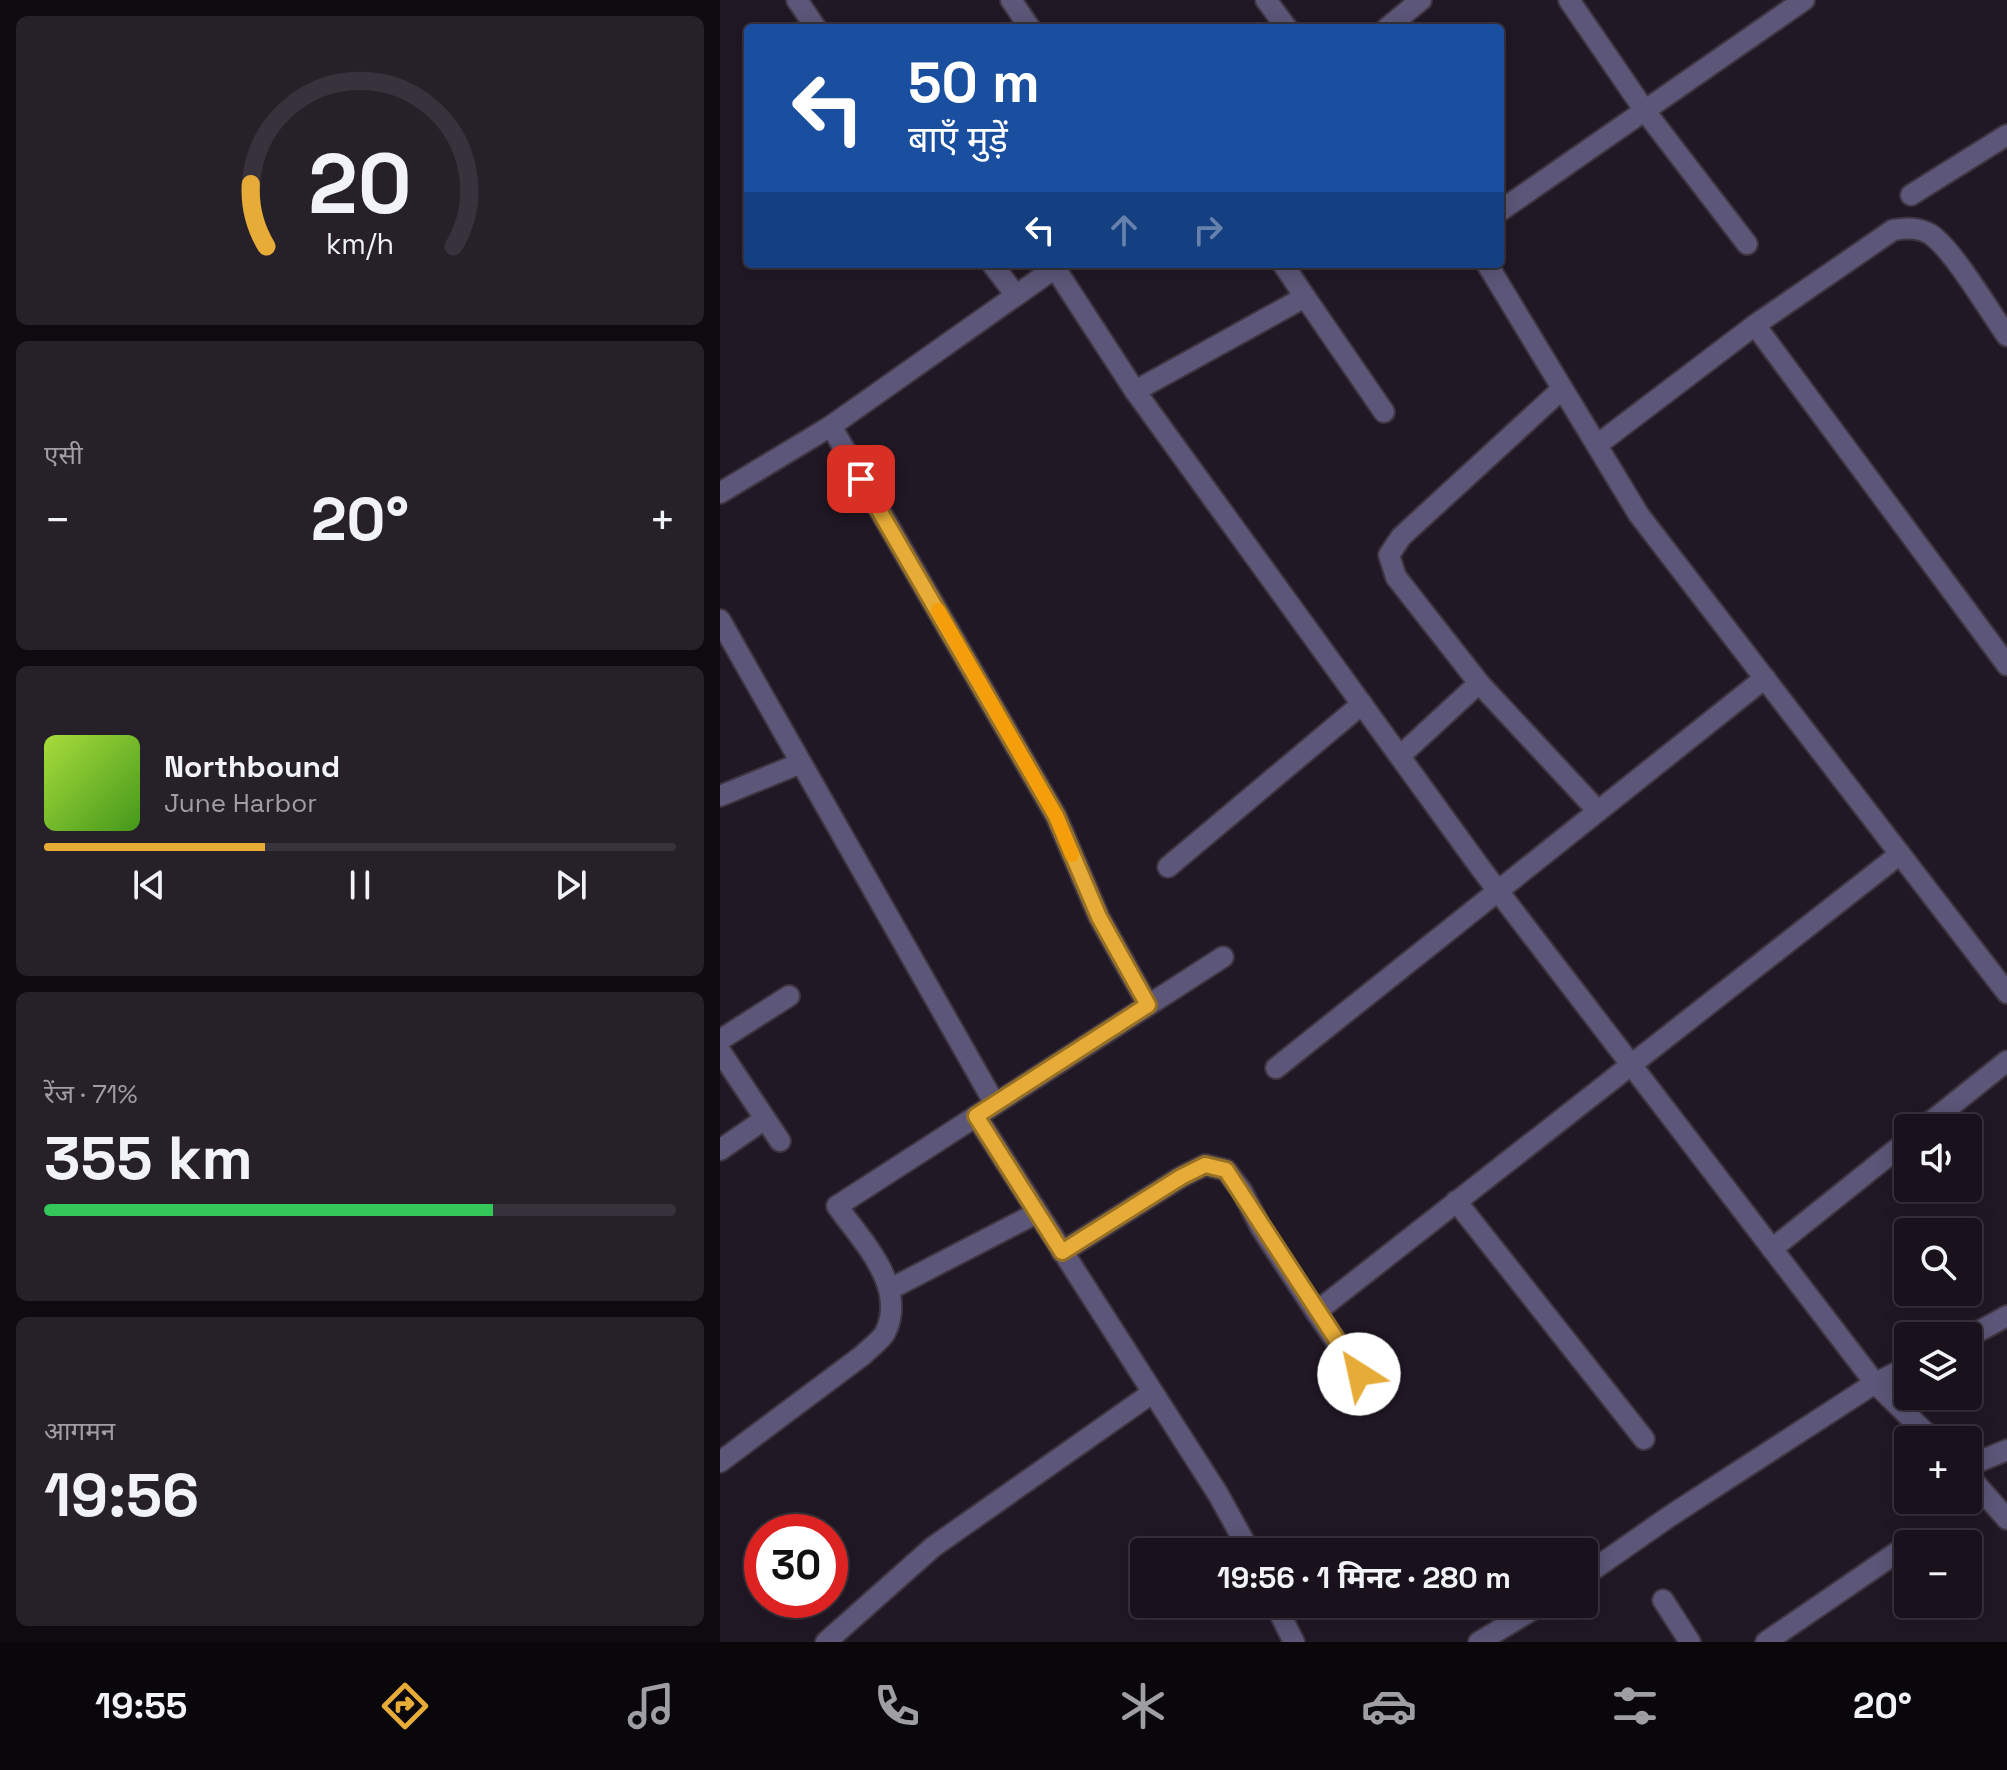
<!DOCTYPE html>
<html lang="hi">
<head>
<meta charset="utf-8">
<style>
  :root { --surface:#19121c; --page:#262029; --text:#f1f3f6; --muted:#9f9ea3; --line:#37323b; --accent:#e7ac37 }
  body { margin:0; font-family:"Space Grotesk","Noto Sans Devanagari",sans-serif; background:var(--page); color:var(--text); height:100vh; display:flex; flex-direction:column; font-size:30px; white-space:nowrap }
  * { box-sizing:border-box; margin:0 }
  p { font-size:26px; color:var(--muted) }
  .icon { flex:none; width:44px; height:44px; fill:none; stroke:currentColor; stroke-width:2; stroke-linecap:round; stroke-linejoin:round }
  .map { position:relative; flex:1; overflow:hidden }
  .details { display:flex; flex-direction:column; gap:16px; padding:16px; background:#0e0a0f; width:720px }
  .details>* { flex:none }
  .guide { position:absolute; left:24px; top:24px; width:760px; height:244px; border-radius:8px; box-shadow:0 4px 20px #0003,0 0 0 2px var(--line); background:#1a4fa0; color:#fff; overflow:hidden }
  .buttons { position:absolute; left:1174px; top:1114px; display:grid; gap:16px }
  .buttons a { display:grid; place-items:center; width:88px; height:88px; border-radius:8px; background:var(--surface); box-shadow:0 4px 20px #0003,0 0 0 2px var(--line); font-size:40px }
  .speed { position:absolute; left:24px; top:1514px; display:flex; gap:16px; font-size:40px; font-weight:700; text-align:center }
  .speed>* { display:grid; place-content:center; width:104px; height:104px; border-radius:50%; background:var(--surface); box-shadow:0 4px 20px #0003,0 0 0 2px var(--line); line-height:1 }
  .speed .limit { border:12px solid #d22; background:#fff; color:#111 }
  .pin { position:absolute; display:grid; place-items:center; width:68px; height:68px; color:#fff; margin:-34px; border-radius:16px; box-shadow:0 4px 12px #0006 }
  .me { position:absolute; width:88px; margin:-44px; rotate:325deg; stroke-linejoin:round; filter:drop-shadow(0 0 6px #0008) }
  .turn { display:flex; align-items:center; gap:28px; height:168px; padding:0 32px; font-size:36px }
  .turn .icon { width:104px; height:104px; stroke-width:2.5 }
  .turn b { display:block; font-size:56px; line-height:68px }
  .lanes { display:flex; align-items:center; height:76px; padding:0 32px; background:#0003; justify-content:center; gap:40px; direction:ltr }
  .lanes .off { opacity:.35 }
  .big { font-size:60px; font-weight:700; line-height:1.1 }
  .details .card { flex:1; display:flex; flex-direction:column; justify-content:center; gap:12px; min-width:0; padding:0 28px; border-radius:12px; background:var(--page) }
  .details .dial { align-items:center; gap:0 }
  .dial svg { height:208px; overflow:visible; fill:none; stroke:var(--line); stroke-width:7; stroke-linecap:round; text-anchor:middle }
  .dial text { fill:var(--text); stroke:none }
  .song { display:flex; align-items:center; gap:24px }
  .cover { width:96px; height:96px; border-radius:12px; background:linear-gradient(135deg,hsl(80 70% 55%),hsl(100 70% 35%)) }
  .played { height:8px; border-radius:4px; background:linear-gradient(90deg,var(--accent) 35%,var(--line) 35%) }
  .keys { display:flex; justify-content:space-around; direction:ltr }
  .heat { display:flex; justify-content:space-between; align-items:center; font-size:44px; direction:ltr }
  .charge { height:12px; border-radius:6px; background:linear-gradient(90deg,#34c759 71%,var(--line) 0) }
  .trip { position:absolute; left:410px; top:1538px; width:468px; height:80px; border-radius:8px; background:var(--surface); box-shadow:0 4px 20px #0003,0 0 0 2px var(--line); font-weight:700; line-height:80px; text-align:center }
  .dock { display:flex; height:128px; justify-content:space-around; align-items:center; background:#0a070b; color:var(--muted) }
  .dock .icon { width:56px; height:56px }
  .dock .current { color:var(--accent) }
  .dock b { font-size:36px; color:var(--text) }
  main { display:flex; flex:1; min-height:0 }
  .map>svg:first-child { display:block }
</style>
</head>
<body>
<main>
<section class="details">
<div class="card dial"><svg viewBox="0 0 100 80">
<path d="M14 69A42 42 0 1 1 86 69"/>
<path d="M14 69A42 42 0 0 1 8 45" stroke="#e7ac37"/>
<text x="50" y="56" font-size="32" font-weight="700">20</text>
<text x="50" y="72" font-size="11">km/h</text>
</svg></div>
<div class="card"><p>एसी</p>
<div class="heat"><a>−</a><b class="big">20°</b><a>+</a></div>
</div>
<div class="card">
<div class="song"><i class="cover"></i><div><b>Northbound</b><p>June Harbor</p></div></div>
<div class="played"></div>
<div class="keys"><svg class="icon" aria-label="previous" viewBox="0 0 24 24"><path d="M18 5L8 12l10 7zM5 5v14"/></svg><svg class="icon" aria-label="pause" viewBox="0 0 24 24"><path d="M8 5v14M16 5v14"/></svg><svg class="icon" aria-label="next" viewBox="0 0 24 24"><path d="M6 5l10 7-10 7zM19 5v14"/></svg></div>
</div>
<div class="card"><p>रेंज · 71%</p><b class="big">355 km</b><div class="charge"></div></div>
<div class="card"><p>आगमन</p><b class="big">19:56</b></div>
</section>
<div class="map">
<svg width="1287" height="1642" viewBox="0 0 1287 1642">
  <rect width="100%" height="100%" fill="#211825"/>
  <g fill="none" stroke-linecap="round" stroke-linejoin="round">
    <defs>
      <g id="street">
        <path d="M77,0L96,28"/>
        <path d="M291,0L310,28"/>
        <path d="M546,0L567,28"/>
        <path d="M849,0L925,111L1027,244"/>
        <path d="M667,28L701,0"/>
        <path d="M1191,195L1287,135"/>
        <path d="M780,211L1084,0"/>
        <path d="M272,264L295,294"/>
        <path d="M340,264L335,268L415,391L762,870L1155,1383L1213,1440"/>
        <path d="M767,264L919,515L1287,993"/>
        <path d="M585,297L664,412"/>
        <path d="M1035,325L1287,665"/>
        <path d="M415,391L585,297L563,264"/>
        <path d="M111,426L336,816L379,917L428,1005"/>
        <path d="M877,445L1035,325L1173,230C1186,228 1198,227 1210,234C1233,249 1269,311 1287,336"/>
        <path d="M0,493L111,426L335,268"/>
        <path d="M0,620L275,1104"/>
        <path d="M759,683L878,811"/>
        <path d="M680,756L759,683L676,577L669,555L681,537L842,389"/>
        <path d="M0,796L81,763"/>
        <path d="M448,867L642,704"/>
        <path d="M0,1040L69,996"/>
        <path d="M0,1051L60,1141"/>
        <path d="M556,1068L1045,678"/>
        <path d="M256,1116L498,1494L530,1552"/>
        <path d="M1203,1128L1287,1061"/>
        <path d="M0,1150L45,1119"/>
        <path d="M736,1201L924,1439"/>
        <path d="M1052,1249L1188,1140"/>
        <path d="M342,1252L461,1177L485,1165L506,1170L522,1191L541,1228L596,1312"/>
        <path d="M170,1289L317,1213"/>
        <path d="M1248,1337L1287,1316"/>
        <path d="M653,1395L596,1312L1180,854"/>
        <path d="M0,1462L143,1355C150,1348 160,1341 165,1333C188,1287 142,1241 117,1206L503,957"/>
        <path d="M1248,1466L1287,1450"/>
        <path d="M1248,1475L1287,1519"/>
        <path d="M864,1576L950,1516L1155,1383L1188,1367"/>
        <path d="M943,1600L970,1642"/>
        <path d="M555,1604L574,1642"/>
        <path d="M106,1642L213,1547L432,1393"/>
        <path d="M759,1642L822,1604"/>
        <path d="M1046,1642L1179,1551"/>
      </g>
    </defs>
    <use href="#street" stroke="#3e3541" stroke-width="24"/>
    <use href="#street" stroke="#5c5778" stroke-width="20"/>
  </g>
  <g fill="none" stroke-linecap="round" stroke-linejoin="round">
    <defs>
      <path id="route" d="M141,479L336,816L379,917L428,1005L256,1116L342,1252L461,1177L485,1165L506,1170L639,1374"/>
    </defs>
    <use href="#route" stroke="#967024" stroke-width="20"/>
    <use href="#route" stroke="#e7ac37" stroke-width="14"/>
    <path stroke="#f59e0b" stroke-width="14" d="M218,610L336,816L352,855"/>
  </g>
</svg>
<div class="buttons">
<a><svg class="icon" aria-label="sound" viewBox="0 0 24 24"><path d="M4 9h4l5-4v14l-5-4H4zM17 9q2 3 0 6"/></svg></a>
<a><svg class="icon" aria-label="search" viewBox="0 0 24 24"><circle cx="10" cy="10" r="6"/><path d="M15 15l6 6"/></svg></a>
<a><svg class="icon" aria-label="layers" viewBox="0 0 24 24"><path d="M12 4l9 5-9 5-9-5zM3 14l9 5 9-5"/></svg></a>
<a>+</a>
<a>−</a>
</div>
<div class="speed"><div class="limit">30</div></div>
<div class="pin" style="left:141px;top:479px;background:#d93025"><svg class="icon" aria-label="arrive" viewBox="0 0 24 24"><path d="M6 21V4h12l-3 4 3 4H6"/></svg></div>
<svg class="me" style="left:639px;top:1374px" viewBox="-20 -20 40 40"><circle r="19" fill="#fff"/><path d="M0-13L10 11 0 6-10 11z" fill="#e7ac37"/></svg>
<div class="trip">19:56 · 1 मिनट · 280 m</div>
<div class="guide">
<div class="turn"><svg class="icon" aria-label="left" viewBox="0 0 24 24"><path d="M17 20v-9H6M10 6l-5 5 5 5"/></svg><div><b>50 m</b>बाएँ मुड़ें</div></div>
<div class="lanes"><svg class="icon" aria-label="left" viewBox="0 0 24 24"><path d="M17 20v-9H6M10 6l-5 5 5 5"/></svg><svg class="icon off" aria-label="ahead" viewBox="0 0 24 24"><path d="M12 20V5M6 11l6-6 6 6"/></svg><svg class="icon off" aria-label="right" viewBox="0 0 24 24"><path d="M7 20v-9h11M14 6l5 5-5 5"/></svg></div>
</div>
</div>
</main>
<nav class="dock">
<b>19:55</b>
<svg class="icon current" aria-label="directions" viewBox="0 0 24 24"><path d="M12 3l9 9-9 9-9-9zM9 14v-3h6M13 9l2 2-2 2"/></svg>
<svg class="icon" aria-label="music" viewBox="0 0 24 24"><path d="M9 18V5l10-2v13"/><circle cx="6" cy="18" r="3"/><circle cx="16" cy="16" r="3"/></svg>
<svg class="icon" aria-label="phone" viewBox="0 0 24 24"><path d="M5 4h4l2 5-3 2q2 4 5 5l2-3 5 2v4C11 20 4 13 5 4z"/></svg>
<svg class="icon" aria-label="climate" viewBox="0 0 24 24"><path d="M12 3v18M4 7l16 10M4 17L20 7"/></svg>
<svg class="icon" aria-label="car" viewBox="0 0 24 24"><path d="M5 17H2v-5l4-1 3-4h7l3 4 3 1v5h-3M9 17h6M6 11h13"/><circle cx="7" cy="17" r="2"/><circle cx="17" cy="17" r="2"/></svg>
<svg class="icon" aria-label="filters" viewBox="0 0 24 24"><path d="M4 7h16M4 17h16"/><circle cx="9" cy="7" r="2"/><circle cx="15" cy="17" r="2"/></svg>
<b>20°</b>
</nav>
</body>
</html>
